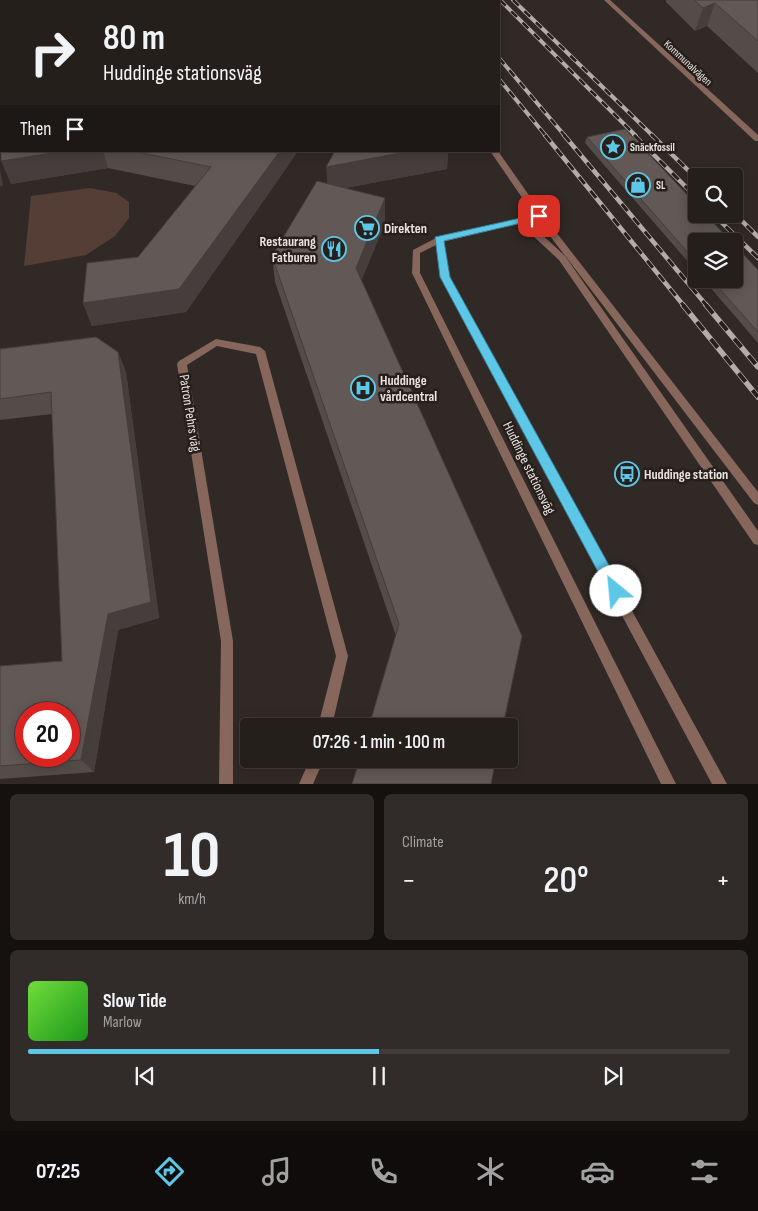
<!DOCTYPE html>
<html lang="en">
<head>
<meta charset="utf-8">
<style>
  :root { --surface:#251f1c; --page:#312c29; --text:#f1f3f6; --muted:#a3a2a3; --line:#423d3b; --accent:#5cc7e7 }
  body { margin:0; font-family:"Sofia Sans Condensed",sans-serif; background:var(--page); color:var(--text); height:100vh; display:flex; flex-direction:column; font-size:19px; white-space:nowrap }
  * { box-sizing:border-box; margin:0 }
  p { font-size:16px; color:var(--muted) }
  .icon { flex:none; width:28px; height:28px; fill:none; stroke:currentColor; stroke-width:2; stroke-linecap:round; stroke-linejoin:round }
  .map { position:relative; height:784px; overflow:hidden }
  .details { display:flex; flex-direction:column; gap:10px; padding:10px; background:#14110f; flex:1 }
  .details>* { flex:none }
  .banner { position:absolute; left:0px; top:0px; width:500px; height:152px; box-shadow:0 2px 12px #0003,0 0 0 1px var(--line); background:#251f1c; color:var(--text); overflow:hidden }
  .fabs { position:absolute; left:688px; top:168px; display:grid; gap:10px }
  .fabs a { display:grid; place-items:center; width:55px; height:55px; border-radius:5px; background:var(--surface); box-shadow:0 2px 12px #0003,0 0 0 1px var(--line); font-size:25px }
  .speed { position:absolute; left:15px; top:702px; display:flex; gap:10px; font-size:25px; font-weight:700; text-align:center }
  .speed>* { display:grid; place-content:center; width:65px; height:65px; border-radius:50%; background:var(--surface); box-shadow:0 2px 12px #0003,0 0 0 1px var(--line); line-height:1 }
  .speed .limit { border:8px solid #d22; background:#fff; color:#111 }
  .pin { position:absolute; display:grid; place-items:center; width:42px; height:42px; color:#fff; margin:-21px; border-radius:10px; box-shadow:0 2px 8px #0006 }
  .me { position:absolute; width:55px; margin:-28px; rotate:332deg; stroke-linejoin:round; filter:drop-shadow(0 0 4px #0008) }
  .turn { display:flex; align-items:center; gap:18px; height:105px; padding:0 20px; font-size:22px }
  .turn .icon { width:65px; height:65px; stroke-width:2.5 }
  .turn b { display:block; font-size:35px; line-height:42px }
  .then { display:flex; align-items:center; height:48px; padding:0 20px; background:#0003; gap:10px; font-size:19px }
  .big { font-size:38px; font-weight:600; line-height:1.1 }
  .details .tile { flex:1; display:flex; flex-direction:column; justify-content:center; gap:8px; min-width:0; padding:0 18px; border-radius:8px; background:var(--page) }
  .details .dial { align-items:center; gap:0 }
  .dial b { font-size:65px; line-height:1 }
  .song { display:flex; align-items:center; gap:15px }
  .cover { width:60px; height:60px; border-radius:8px; background:linear-gradient(135deg,hsl(100 70% 55%),hsl(120 70% 35%)) }
  .played { height:5px; border-radius:2px; background:linear-gradient(90deg,var(--accent) 50%,var(--line) 50%) }
  .keys { display:flex; justify-content:space-around; direction:ltr }
  .heat { display:flex; justify-content:space-between; align-items:center; font-size:28px; direction:ltr }
  .details .tiles { flex:1; display:grid; gap:10px; grid-template-columns:1fr 1fr }
  .tile:last-child { grid-column:span 2 }
  .trip { position:absolute; left:240px; top:718px; width:278px; height:50px; border-radius:5px; background:var(--surface); box-shadow:0 2px 12px #0003,0 0 0 1px var(--line); font-weight:600; line-height:50px; text-align:center }
  .dock { display:flex; height:80px; justify-content:space-around; align-items:center; background:#0f0c0b; color:var(--muted) }
  .dock .icon { width:35px; height:35px }
  .dock .on { color:var(--accent) }
  .dock b { font-size:22px; color:var(--text) }
  .map>svg:first-child { display:block }
</style>
</head>
<body>
<div class="map">
<svg width="758" height="784" viewBox="0 0 758 784">
  <rect width="100%" height="100%" fill="#312926"/>
  <path fill="#553e36" d="M90,188L116,193L129,202V218L115,236L86,255L24,266L31,196Z"/>
  <g fill="none" stroke-linecap="round" stroke-linejoin="round">
    <g fill="#87675b" fill-rule="evenodd">
      <rect x="0" y="91" width="1" height="4"/>
      <path d="M521,217L524,218L565,256L758,531V545L754,544L559,260L518,222V218Z"/>
      <path d="M439,237L443,240L449,277L727,784H712L441,277L435,240Z"/>
    </g>
    <g fill="#87675b" fill-rule="evenodd">
      <rect x="7" y="0" width="6" height="1"/>
      <path d="M378,0H384L385,1H379Z"/>
      <path d="M490,151H498L542,214L758,492V505L754,503L537,219L442,242L420,253V273L676,784H661L412,273L413,250L436,238L534,215Z"/>
      <path d="M216,339L260,347L265,351L348,656L332,726H318L336,656L256,354L217,346L187,365L233,641V784H219L221,641L177,364L179,361Z"/>
      <path d="M310,759H324L313,784H299Z"/>
    </g>
    <path fill="#87675b" fill-rule="evenodd" d="M604,0H610L758,135V141H755Z"/>
    <defs>
      <g id="rail-far2">
        <path d="M500,0L636,136"/>
        <path d="M513,0L653,136"/>
        <path d="M499,58L565,136"/>
        <path d="M499,79L546,136"/>
      </g>
      <g id="rail-far1">
        <path d="M545,135L684,306"/>
        <path d="M564,135L707,306"/>
        <path d="M634,135L696,197"/>
        <path d="M652,135L696,178"/>
        <path d="M734,213L758,237"/>
        <path d="M713,214L758,258"/>
      </g>
      <g id="rail">
        <path d="M683,305L758,397"/>
        <path d="M706,305L758,367"/>
      </g>
    </defs>
    <use href="#rail-far2" stroke="#b2adaa" stroke-width="4"/>
    <use href="#rail-far1" stroke="#b2adaa" stroke-width="4.5"/>
    <use href="#rail" stroke="#b2adaa" stroke-width="5.5"/>
    <use href="#rail-far2" stroke="#271f1c" stroke-width="2.5" stroke-dasharray="8" stroke-linecap="butt"/>
    <use href="#rail-far1" stroke="#271f1c" stroke-width="3" stroke-dasharray="9" stroke-linecap="butt"/>
    <use href="#rail" stroke="#271f1c" stroke-width="4" stroke-dasharray="11" stroke-linecap="butt"/>
  </g>
  <g fill="#544c49">
    <path d="M666,0H758V73L707,26L695,31L666,2Z"/>
    <path d="M587,137L696,241V271L585,143Z"/>
    <path d="M1,151H298L186,312L92,326L83,303L138,257L195,186L108,168L11,184Z"/>
    <path d="M335,151H448L447,169L345,188L385,223L361,281L522,636H396L275,282L272,256L327,184Z"/>
    <path d="M758,270V343L703,279H734Z"/>
    <path d="M0,349L118,352L126,372L159,618L118,630L94,772L0,779V666L62,661L52,414L0,420Z"/>
  </g>
  <g fill="#453e3c">
    <path d="M216,0H237V1H206Z"/>
    <path d="M259,0H276V1H250Z"/>
    <path d="M715,3L707,26L695,31L703,8Z"/>
    <path d="M64,151H103L108,168L11,184L1,161Z"/>
    <path d="M280,151H298L186,312L92,326L83,303Z"/>
    <path d="M411,151H448L447,169L328,191L326,167Z"/>
    <path d="M0,170L3,186H0Z"/>
    <path d="M385,198V223L356,294V268Z"/>
    <path d="M118,352L126,372L159,618L118,630L94,772L81,760Z"/>
  </g>
  <g fill="#625855" stroke="#453e3c" fill-rule="evenodd">
    <path d="M100,0H216L206,1H100Z"/>
    <path d="M237,0H259L250,1H238Z"/>
    <path d="M694,0H758V41L715,3L703,8Z"/>
    <path d="M1,97V151H64L1,161Z"/>
    <path d="M625,129L696,204V214H705L731,241H696V262L587,137Z"/>
    <path d="M132,151H280L179,289L83,303L87,263L138,257L211,167Z"/>
    <path d="M335,151H411L326,167Z"/>
    <path d="M317,181L385,198L356,268L522,636L503,726H369L399,624L272,256Z"/>
    <path d="M734,244L758,270V332L711,279H734Z"/>
    <path d="M96,337L118,352L151,602L108,614L81,760L0,766V666L62,661L51,392L0,399V349ZM26,714H69V756H26Z"/>
    <path d="M360,759H496L491,784H352Z"/>
  </g>
  <path fill="#5cc7e7" stroke="#3c8196" d="M539,214L544,216L543,218L444,241L450,277L621,587L623,591L621,596L616,598L611,596L440,277L435,237Z"/>
  <defs>
    <symbol id="sight-ring" viewBox="-11 -11 22 22"><circle r="9.5" fill="#271f1c" stroke="#5cc7e7" stroke-width="1.5"/><path d="M0-6L1.8-2.2L6-1.7L2.9 1.2L3.7 5.4L0 3.3L-3.7 5.4L-2.9 1.2L-6-1.7L-1.8-2.2Z" fill="#5cc7e7"/></symbol>
    <symbol id="shop-ring" viewBox="-11 -11 22 22"><circle r="9.5" fill="#271f1c" stroke="#5cc7e7" stroke-width="1.5"/><path d="M-5-2.5h2.3a2.7 3.5 0 0 1 5.4 0H5L5.5 6h-11ZM-1.5-2.5h3a1.5 2.3 0 0 0-3 0Z" fill="#5cc7e7"/></symbol>
    <symbol id="supermarket-ring" viewBox="-11 -11 22 22"><circle r="9.5" fill="#271f1c" stroke="#5cc7e7" stroke-width="1.5"/><path d="M-6-5.5h2.5l.6 2H6L4.5 2H-2.5L-4.4-4H-6ZM-1.5 3.2a1.3 1.3 0 1 0 .1 0ZM3 3.2a1.3 1.3 0 1 0 .1 0Z" fill="#5cc7e7"/></symbol>
    <symbol id="restaurant-ring" viewBox="-11 -11 22 22"><circle r="9.5" fill="#271f1c" stroke="#5cc7e7" stroke-width="1.5"/><path d="M-5-6h1v4h1v-4h1v4h1v-4h1v5L-1.5 .5V6h-2V.5L-5-1ZM5-6V6H3V1.5H1.5Q1.5-4 5-6Z" fill="#5cc7e7"/></symbol>
    <symbol id="hospital-ring" viewBox="-11 -11 22 22"><circle r="9.5" fill="#271f1c" stroke="#5cc7e7" stroke-width="1.5"/><path d="M-5-5h3v3.5h4V-5h3V5h-3V1.5h-4V5h-3Z" fill="#5cc7e7"/></symbol>
    <symbol id="bus-ring" viewBox="-11 -11 22 22"><circle r="9.5" fill="#271f1c" stroke="#5cc7e7" stroke-width="1.5"/><path d="M-5-6H5V4H4V6H2V4H-2V6H-4V4H-5ZM-3.5-4V0h7V-4ZM-3.5 1.2v1.5H-2V1.2ZM2 1.2v1.5H3.5V1.2Z" fill="#5cc7e7"/></symbol>
  </defs>
  <g fill-rule="evenodd">
    <use href="#sight-ring" x="599" y="133" width="28" height="28"/>
    <use href="#shop-ring" x="624" y="171" width="28" height="28"/>
    <use href="#supermarket-ring" x="353" y="214" width="28" height="28"/>
    <use href="#restaurant-ring" x="320" y="235" width="28" height="28"/>
    <use href="#hospital-ring" x="349" y="374" width="28" height="28"/>
    <use href="#bus-ring" x="613" y="460" width="28" height="28"/>
  </g>
  <g text-anchor="middle" dominant-baseline="central" stroke-width="5" stroke-linejoin="round" paint-order="stroke">
    <g font-size="11" fill="#e9e4e2" stroke="#271f1c">
      <text transform="translate(688 63) rotate(43)">Kommunalvägen</text>
    </g>
    <g font-size="11" font-weight="bold" fill="#e9e4e2" stroke="#271f1c" text-anchor="start">
      <text x="630" y="147">Snäckfossil</text>
      <text x="656" y="185">SL</text>
    </g>
    <g font-size="14" font-weight="bold" fill="#e9e4e2" stroke="#271f1c" text-anchor="start">
      <text x="384" y="228">Direkten</text>
      <text x="316" y="241" text-anchor="end">Restaurang<tspan x="316" dy="16">Fatburen</tspan></text>
      <text x="380" y="380">Huddinge<tspan x="380" dy="16">vårdcentral</tspan></text>
      <text x="644" y="474">Huddinge station</text>
    </g>
    <g font-size="14" fill="#e9e4e2" stroke="#271f1c">
      <text transform="translate(190 413) rotate(81)">Patron Pehrs väg</text>
      <text transform="translate(529 468) rotate(64)">Huddinge stationsväg</text>
    </g>
  </g>
</svg>
<div class="fabs">
<a><svg class="icon" aria-label="search" viewBox="0 0 24 24"><circle cx="10" cy="10" r="6"/><path d="M15 15l6 6"/></svg></a>
<a><svg class="icon" aria-label="layers" viewBox="0 0 24 24"><path d="M12 4l9 5-9 5-9-5zM3 14l9 5 9-5"/></svg></a>
</div>
<div class="speed"><div class="limit">20</div></div>
<div class="pin" style="left:539px;top:216px;background:#d93025"><svg class="icon" aria-label="arrive" viewBox="0 0 24 24"><path d="M6 21V4h12l-3 4 3 4H6"/></svg></div>
<svg class="me" style="left:616px;top:591px" viewBox="-20 -20 40 40"><circle r="19" fill="#fff"/><path d="M0-13L10 11 0 6-10 11z" fill="#5cc7e7"/></svg>
<div class="trip">07:26 · 1 min · 100 m</div>
<div class="banner">
<div class="turn"><svg class="icon" aria-label="right" viewBox="0 0 24 24"><path d="M7 20v-9h11M14 6l5 5-5 5"/></svg><div><b>80 m</b>Huddinge stationsväg</div></div>
<div class="then">Then<svg class="icon" aria-label="arrive" viewBox="0 0 24 24"><path d="M6 21V4h12l-3 4 3 4H6"/></svg></div>
</div>
</div>
<section class="details">
<div class="tiles">
<div class="tile dial"><b>10</b><p>km/h</p></div>
<div class="tile"><p>Climate</p>
<div class="heat"><a>−</a><b class="big">20°</b><a>+</a></div>
</div>
<div class="tile">
<div class="song"><i class="cover"></i><div><b>Slow Tide</b><p>Marlow</p></div></div>
<div class="played"></div>
<div class="keys"><svg class="icon" aria-label="previous" viewBox="0 0 24 24"><path d="M18 5L8 12l10 7zM5 5v14"/></svg><svg class="icon" aria-label="pause" viewBox="0 0 24 24"><path d="M8 5v14M16 5v14"/></svg><svg class="icon" aria-label="next" viewBox="0 0 24 24"><path d="M6 5l10 7-10 7zM19 5v14"/></svg></div>
</div>
</div>
</section>
<nav class="dock">
<b>07:25</b>
<svg class="icon on" aria-label="directions" viewBox="0 0 24 24"><path d="M12 3l9 9-9 9-9-9zM9 14v-3h6M13 9l2 2-2 2"/></svg>
<svg class="icon" aria-label="music" viewBox="0 0 24 24"><path d="M9 18V5l10-2v13"/><circle cx="6" cy="18" r="3"/><circle cx="16" cy="16" r="3"/></svg>
<svg class="icon" aria-label="phone" viewBox="0 0 24 24"><path d="M5 4h4l2 5-3 2q2 4 5 5l2-3 5 2v4C11 20 4 13 5 4z"/></svg>
<svg class="icon" aria-label="climate" viewBox="0 0 24 24"><path d="M12 3v18M4 7l16 10M4 17L20 7"/></svg>
<svg class="icon" aria-label="car" viewBox="0 0 24 24"><path d="M5 17H2v-5l4-1 3-4h7l3 4 3 1v5h-3M9 17h6M6 11h13"/><circle cx="7" cy="17" r="2"/><circle cx="17" cy="17" r="2"/></svg>
<svg class="icon" aria-label="filters" viewBox="0 0 24 24"><path d="M4 7h16M4 17h16"/><circle cx="9" cy="7" r="2"/><circle cx="15" cy="17" r="2"/></svg>
</nav>
</body>
</html>
